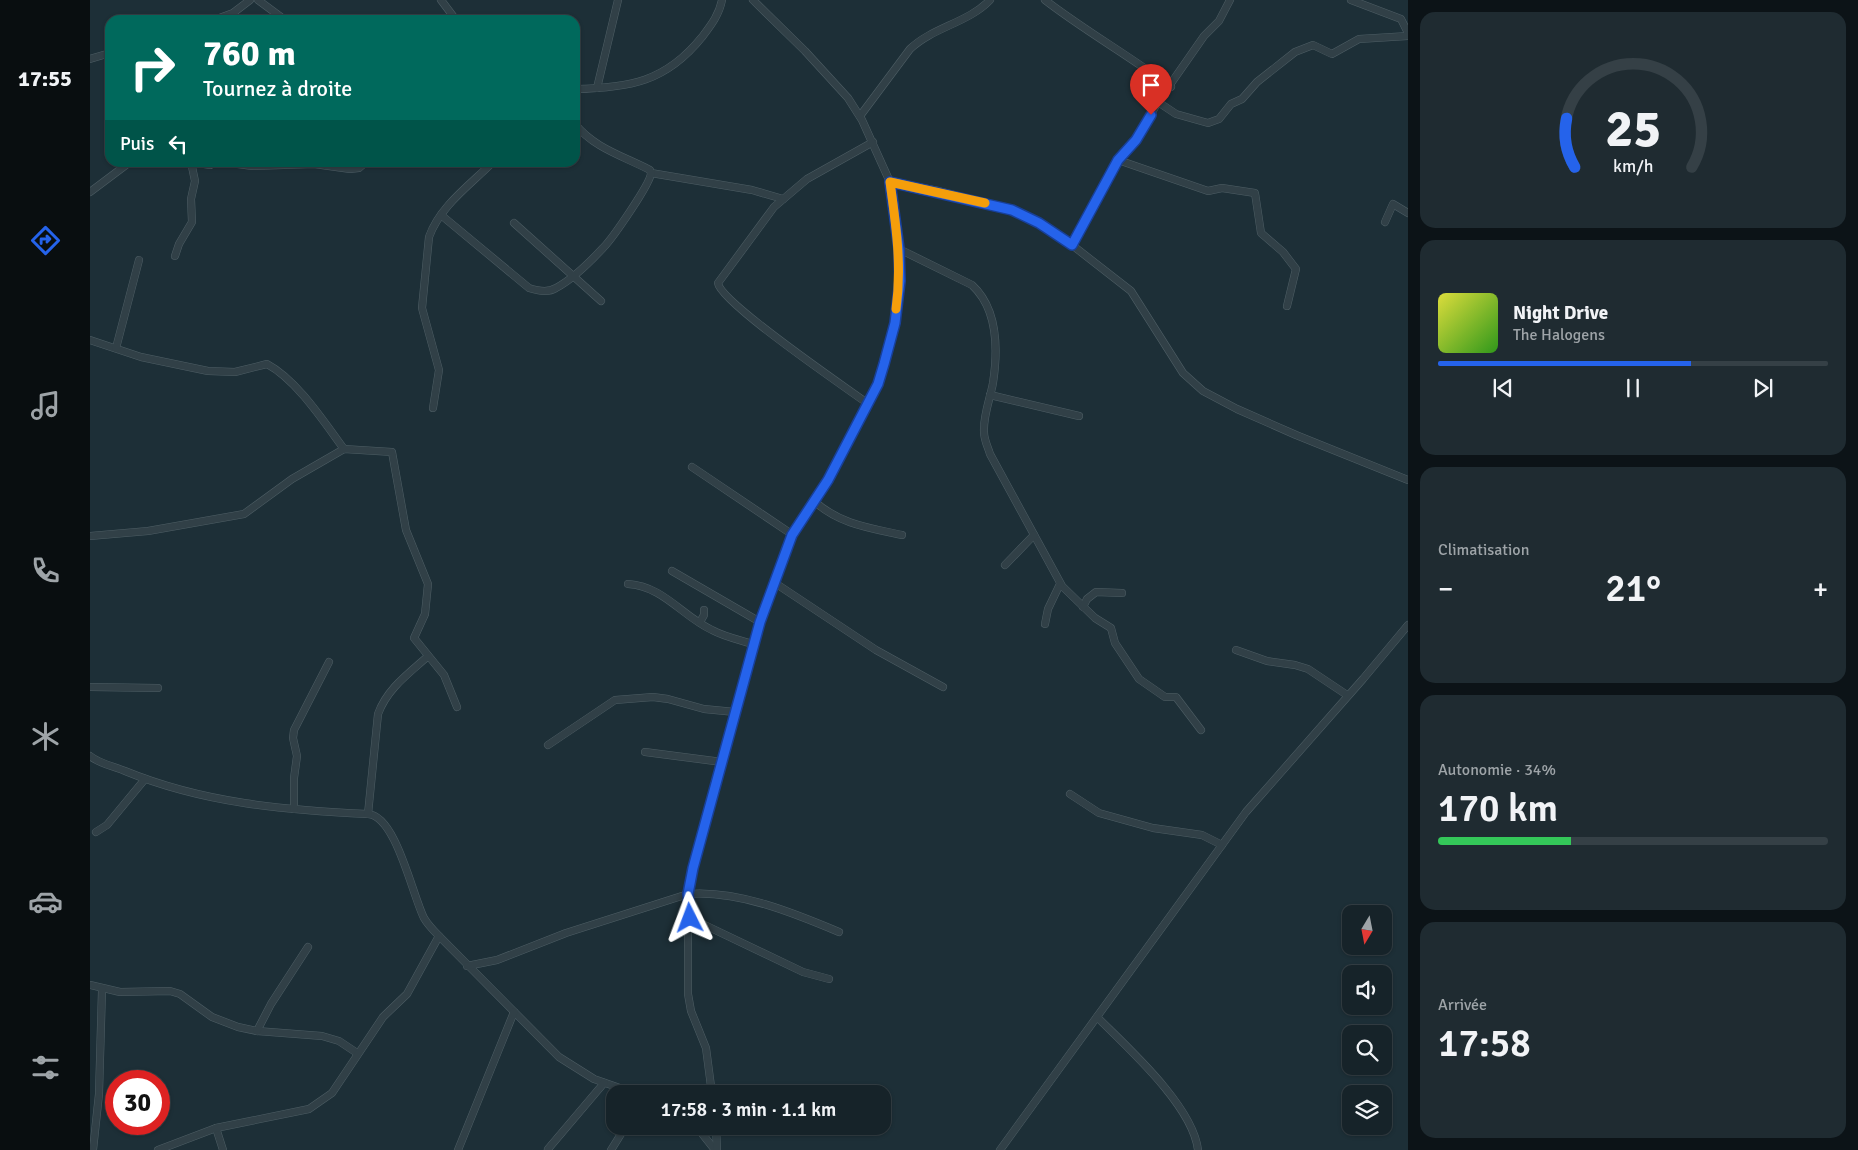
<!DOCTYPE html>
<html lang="fr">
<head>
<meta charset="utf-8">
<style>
  :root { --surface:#162329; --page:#1f2b31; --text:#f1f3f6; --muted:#9ea4a8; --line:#354046; --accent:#2563eb }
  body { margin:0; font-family:Signika,sans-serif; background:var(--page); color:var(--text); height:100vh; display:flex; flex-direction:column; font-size:19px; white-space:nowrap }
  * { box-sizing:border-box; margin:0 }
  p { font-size:16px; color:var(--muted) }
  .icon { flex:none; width:28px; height:28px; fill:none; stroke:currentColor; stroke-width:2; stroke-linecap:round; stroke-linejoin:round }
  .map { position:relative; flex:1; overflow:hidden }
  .side { display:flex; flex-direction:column; gap:12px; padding:12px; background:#0c1317; width:450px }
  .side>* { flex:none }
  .guide { position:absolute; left:15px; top:15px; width:475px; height:152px; border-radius:15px; box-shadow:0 1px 4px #0004,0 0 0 1px var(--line); background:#00695c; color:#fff; overflow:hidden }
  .needle { width:32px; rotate:190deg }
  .controls { position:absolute; left:1252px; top:905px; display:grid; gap:10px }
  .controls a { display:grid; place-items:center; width:50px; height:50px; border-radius:10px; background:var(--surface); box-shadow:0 1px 4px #0004,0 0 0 1px var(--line); font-size:25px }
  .speed { position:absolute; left:15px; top:1070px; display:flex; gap:10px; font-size:25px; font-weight:700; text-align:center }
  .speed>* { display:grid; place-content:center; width:65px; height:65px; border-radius:50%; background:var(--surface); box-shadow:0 1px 4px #0004,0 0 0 1px var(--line); line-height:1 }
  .speed .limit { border:8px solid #d22; background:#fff; color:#111 }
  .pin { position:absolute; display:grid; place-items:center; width:42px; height:42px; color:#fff; margin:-51px -21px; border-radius:50% 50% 50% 0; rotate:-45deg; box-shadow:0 0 5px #0007 }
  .pin .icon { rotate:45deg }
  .me { position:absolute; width:55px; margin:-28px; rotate:357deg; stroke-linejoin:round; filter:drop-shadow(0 0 4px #0008) }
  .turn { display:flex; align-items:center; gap:18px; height:105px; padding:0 15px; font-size:22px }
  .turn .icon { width:65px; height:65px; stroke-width:2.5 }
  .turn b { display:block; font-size:35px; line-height:42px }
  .then { display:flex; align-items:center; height:48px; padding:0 15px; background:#0003; gap:10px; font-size:19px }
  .big { font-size:38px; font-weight:600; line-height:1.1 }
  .side .card { flex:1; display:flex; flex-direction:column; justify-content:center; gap:8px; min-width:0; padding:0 18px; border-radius:15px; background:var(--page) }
  .side .dial { align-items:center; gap:0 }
  .dial svg { height:130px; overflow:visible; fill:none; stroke:var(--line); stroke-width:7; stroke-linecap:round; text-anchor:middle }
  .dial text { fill:var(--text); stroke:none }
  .song { display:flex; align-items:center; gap:15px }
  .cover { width:60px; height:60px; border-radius:8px; background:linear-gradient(135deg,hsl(60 70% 55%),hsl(110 70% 35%)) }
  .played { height:5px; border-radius:2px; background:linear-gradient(90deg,var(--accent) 65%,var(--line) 65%) }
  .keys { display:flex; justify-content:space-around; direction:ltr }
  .heat { display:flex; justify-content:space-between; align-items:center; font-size:28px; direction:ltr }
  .charge { height:8px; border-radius:4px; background:linear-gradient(90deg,#34c759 34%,var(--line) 0) }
  .trip { position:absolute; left:516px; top:1085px; width:285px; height:50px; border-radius:15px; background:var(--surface); box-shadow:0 1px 4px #0004,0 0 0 1px var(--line); font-weight:600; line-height:50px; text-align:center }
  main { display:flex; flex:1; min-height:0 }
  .tabs { display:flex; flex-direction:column; width:90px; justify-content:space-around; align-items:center; background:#090e10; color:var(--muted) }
  .tabs .icon { width:35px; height:35px }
  .tabs .current { color:var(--accent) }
  .tabs b { font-size:22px; color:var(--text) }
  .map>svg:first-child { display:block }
</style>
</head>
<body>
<main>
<nav class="tabs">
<b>17:55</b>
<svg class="icon current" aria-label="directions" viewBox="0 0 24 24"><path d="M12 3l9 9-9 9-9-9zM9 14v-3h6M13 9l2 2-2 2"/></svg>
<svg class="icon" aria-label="music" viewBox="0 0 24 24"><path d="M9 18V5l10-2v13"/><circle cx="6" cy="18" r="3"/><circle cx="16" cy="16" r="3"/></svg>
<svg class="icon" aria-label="phone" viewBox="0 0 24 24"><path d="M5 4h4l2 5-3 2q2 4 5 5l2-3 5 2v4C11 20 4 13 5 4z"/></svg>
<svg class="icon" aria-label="climate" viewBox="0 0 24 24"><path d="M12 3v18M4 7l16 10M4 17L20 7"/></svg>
<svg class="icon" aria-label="car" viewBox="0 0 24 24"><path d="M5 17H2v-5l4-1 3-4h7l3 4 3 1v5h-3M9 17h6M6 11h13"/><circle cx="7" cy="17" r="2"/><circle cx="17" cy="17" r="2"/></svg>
<svg class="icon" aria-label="filters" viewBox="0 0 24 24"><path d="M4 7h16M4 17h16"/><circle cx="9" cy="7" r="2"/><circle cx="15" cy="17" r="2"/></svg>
</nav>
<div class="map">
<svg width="1318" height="1150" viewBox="0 0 1318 1150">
  <rect width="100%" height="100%" fill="#1d2f37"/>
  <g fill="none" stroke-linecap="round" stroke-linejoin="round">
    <defs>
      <g id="minor">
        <path d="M168,0L195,20"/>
        <path d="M351,0L366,20"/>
        <path d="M955,0C995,31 1040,56 1081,87"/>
        <path d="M1261,0L1311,19L1318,33"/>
        <path d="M124,20L143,13L160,0"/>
        <path d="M0,59L20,53"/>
        <path d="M507,88L528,0"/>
        <path d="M485,89C539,88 576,82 612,37C621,25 629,15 632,0"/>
        <path d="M1068,102L1086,114L1118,123L1129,119L1141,104L1152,99L1167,82L1205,52L1223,45L1242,54L1269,39L1318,36"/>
        <path d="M770,116L820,49C843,27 878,23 900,0"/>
        <path d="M485,124C504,148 533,156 560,170L561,173L662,190L693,199"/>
        <path d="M1028,160L1118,191L1132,188L1165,193L1171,233L1193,252L1206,269L1197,306"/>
        <path d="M102,162L120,165V162"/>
        <path d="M133,162L162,166L224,164L260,169L269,168L276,162"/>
        <path d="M800,182L849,191L922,210L937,216L982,245L1041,291L1093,373L1113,391L1147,409L1206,435L1318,480"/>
        <path d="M0,192L40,162"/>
        <path d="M351,215L439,288C448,291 458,293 466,288C483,279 500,262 513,248C522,239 561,183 561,173"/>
        <path d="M1295,222L1303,204L1318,213"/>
        <path d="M424,223L511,301"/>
        <path d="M982,245L1028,160L1046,140L1068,102L1114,36L1129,21L1140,0"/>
        <path d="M809,249L882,285C908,309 908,350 903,383C900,399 893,416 894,432C894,440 898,447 900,454L972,586L1005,618L1021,628L1025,643L1049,679L1075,697H1086L1111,730"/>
        <path d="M85,256L89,244L102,222L101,199L105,181L101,162"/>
        <path d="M0,340L51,357L118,371L145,372L177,364C207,380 234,422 254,449"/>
        <path d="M26,348L49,260"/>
        <path d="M900,395L989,416"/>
        <path d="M777,403C755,387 630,302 628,283L684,207L717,179L783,142"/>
        <path d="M343,408L349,370L332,308L339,237C350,206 380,185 403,162"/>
        <path d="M602,467L703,535"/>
        <path d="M724,501C749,524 780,528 812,535"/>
        <path d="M0,536L58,531L154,514L202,479L254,449L302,452L316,530L338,584L335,614L324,638L354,675L367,707"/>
        <path d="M915,565L944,535"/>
        <path d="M582,571L670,622"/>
        <path d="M685,583L786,650L853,687"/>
        <path d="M538,584C573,586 592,616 622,630C635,637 650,640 663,644"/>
        <path d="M993,607L997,599L1006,592L1032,593"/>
        <path d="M610,622L614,615V610"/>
        <path d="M955,624L958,609L970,584"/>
        <path d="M1146,650L1177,661L1205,665L1218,669L1257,695"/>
        <path d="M0,687L68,688"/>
        <path d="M458,745L525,700L563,697L578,699L614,709L645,712"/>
        <path d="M555,752L632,762"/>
        <path d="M0,756C10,764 23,766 35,771C113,803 194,810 278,814C306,816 322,894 334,918C338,925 344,931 349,936L469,1057L504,1079L547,1094"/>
        <path d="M980,794L1009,813L1063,828L1112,835L1132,845"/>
        <path d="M204,809V778L207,756L203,738L204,730L239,662"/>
        <path d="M278,814L288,714C297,689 318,674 337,657"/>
        <path d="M6,832L17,825L55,779"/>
        <path d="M600,918L713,972L739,979"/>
        <path d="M377,966L407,960L476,933L598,894C648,890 704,913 749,932"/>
        <path d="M0,985L30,992L80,991L90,994L122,1017L148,1027L167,1031L232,1036L249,1041L267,1053"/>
        <path d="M1007,1017C1038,1048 1103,1106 1108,1150"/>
        <path d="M167,1031L181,1004L218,947"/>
        <path d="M622,1094L616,1048L601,1011L598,994V894L603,868L670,622L703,535L738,479L787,384L805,323L810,281L809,249L800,182L772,120L758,98L715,51L663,0"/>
        <path d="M606,1126L625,1150"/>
        <path d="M626,1126L627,1150"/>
        <path d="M126,1128L133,1150"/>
        <path d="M458,1149L514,1083"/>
        <path d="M3,1150L9,1094L12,990"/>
        <path d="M68,1150L126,1128L219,1109L242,1093L293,1017L317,994L349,936"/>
        <path d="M368,1150L424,1012"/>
        <path d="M521,1150L536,1126"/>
        <path d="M910,1150L1156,812L1273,679L1318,625"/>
      </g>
    </defs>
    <use href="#minor" stroke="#4e5e65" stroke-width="8"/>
    <use href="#minor" stroke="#314047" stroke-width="7"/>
  </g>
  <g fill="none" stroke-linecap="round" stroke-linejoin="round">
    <defs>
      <path id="route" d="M600,918L598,894L603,868L670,622L702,535L738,480L788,384L794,364L805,323L810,281L809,249L800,182L922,210L949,223L982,245L1028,160L1046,140L1061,115"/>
    </defs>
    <use href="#route" stroke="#184099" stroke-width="12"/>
    <use href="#route" stroke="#2563eb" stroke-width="9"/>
    <path stroke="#f59e0b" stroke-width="9" d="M806,309C812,266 806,225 800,182L895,203"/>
  </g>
</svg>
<div class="controls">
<a><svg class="needle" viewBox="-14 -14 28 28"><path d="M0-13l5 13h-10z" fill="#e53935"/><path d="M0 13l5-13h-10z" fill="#9ea4a8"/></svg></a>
<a><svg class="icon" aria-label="sound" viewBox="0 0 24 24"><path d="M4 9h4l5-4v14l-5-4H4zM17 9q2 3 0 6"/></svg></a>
<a><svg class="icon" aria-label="search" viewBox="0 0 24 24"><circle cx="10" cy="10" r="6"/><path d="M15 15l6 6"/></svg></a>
<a><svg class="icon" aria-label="layers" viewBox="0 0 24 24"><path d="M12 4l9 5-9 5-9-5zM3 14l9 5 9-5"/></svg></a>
</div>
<div class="speed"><div class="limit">30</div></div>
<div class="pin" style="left:1061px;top:115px;background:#d93025"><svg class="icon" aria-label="arrive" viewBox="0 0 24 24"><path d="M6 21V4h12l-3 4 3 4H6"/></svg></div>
<svg class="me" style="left:600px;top:918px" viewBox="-20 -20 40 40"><path d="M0-17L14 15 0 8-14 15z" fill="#2563eb" stroke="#fff" stroke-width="4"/></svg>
<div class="trip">17:58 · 3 min · 1.1 km</div>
<div class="guide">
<div class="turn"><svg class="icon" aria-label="right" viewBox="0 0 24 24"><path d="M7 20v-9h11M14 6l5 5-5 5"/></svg><div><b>760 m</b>Tournez à droite</div></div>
<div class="then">Puis<svg class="icon" aria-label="left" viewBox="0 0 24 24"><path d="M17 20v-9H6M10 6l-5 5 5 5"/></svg></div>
</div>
</div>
<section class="side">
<div class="card dial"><svg viewBox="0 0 100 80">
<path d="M14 69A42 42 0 1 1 86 69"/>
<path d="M14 69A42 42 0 0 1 9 39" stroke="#2563eb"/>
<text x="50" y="56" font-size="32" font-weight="700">25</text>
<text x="50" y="72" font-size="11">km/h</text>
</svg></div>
<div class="card">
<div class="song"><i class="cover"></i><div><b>Night Drive</b><p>The Halogens</p></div></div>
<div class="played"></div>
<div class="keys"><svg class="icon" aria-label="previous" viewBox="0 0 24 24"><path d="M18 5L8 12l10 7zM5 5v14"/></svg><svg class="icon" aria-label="pause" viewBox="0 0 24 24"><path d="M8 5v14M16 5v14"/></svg><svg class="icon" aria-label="next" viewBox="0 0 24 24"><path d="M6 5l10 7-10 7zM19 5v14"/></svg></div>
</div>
<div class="card"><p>Climatisation</p>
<div class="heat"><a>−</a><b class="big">21°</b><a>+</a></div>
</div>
<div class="card"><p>Autonomie · 34%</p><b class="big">170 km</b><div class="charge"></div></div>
<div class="card"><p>Arrivée</p><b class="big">17:58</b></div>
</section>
</main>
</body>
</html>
